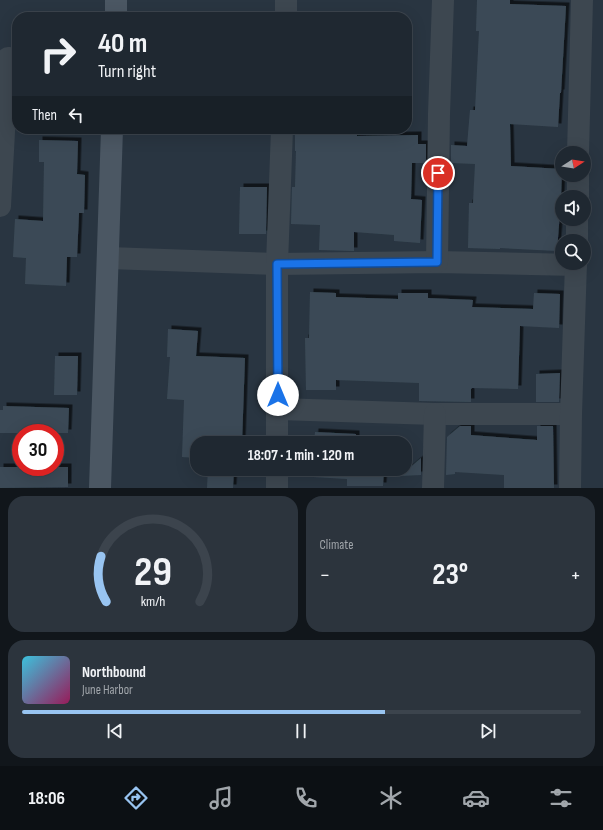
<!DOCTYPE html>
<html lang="en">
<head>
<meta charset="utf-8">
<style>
  :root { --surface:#1f2831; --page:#2c343d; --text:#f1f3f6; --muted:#a1a6ab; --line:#3c444d; --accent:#98c4f1 }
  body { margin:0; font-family:"Sofia Sans Condensed",sans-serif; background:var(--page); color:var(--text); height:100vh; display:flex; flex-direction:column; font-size:15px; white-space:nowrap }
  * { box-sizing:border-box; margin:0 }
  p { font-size:13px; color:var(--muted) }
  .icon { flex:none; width:22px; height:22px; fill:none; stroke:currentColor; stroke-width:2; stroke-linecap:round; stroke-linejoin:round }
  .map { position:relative; height:488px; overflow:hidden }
  .side { display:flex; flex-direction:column; gap:8px; padding:8px; background:#11161b; flex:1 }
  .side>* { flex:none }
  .top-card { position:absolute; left:12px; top:12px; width:400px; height:122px; border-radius:16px; box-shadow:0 4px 16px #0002,0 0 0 1px var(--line); background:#1f2831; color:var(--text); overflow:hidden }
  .needle { width:26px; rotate:78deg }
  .fabs { position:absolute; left:555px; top:146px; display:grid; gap:8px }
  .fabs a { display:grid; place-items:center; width:36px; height:36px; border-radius:50%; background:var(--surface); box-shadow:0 4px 16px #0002,0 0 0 1px var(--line); font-size:20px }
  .speed { position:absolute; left:12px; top:424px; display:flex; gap:8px; font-size:20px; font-weight:700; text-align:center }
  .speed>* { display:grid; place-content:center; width:52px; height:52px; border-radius:50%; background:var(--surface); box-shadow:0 4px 16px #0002,0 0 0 1px var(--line); line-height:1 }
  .speed .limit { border:6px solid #d22; background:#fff; color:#111 }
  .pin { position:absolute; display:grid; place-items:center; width:34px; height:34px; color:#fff; margin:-17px; border:2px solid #fff; border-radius:50%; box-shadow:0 1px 4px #0007 }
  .me { position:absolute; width:44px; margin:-22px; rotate:0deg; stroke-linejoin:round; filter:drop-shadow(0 0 3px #0008) }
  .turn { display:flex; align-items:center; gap:14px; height:84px; padding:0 20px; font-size:18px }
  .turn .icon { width:52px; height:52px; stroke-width:2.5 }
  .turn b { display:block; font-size:28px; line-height:34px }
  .then { display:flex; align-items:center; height:38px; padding:0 20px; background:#0003; gap:8px; font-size:15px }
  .big { font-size:30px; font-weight:700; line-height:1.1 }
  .side .card { flex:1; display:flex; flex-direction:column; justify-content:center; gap:6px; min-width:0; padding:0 14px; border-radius:16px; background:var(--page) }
  .side .dial { align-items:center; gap:0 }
  .dial svg { height:104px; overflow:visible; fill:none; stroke:var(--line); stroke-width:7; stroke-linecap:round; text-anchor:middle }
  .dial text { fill:var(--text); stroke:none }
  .song { display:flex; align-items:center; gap:12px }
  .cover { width:48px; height:48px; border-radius:6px; background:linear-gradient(135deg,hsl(190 70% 55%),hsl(330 70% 35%)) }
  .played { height:4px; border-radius:2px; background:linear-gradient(90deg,var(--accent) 65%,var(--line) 65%) }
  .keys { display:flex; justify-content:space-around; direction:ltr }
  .heat { display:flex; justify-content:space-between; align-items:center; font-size:22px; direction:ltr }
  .side .tiles { flex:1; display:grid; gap:8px; grid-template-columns:1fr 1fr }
  .card:last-child { grid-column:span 2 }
  .trip { position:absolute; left:190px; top:436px; width:222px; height:40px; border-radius:16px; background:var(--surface); box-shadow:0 4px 16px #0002,0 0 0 1px var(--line); font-weight:700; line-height:40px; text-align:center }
  .menu { display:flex; height:64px; justify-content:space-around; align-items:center; background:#0c1014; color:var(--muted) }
  .menu .icon { width:28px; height:28px }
  .menu .selected { color:var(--accent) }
  .menu b { font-size:18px; color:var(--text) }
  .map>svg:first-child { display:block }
</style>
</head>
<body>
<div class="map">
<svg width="603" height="488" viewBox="0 0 603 488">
  <defs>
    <filter id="shadow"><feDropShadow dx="3.5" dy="-3.5" stdDeviation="0" flood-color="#0009"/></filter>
  </defs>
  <rect width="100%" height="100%" fill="#293541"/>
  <g fill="#3b4a56" filter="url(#shadow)">
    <path d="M477,0H510V4L566,6L561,93H560L558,127L510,124L511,166L562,169L561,199L557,251L500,248V249L468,248L469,203H473L475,164L451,163V145L467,146L470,110H475L479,31H476Z"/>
    <path d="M326,129H357V136L418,135V144H426V163H412L411,199L422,200L420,243L394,241V235L354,232V251L319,250L320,225L291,224L292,187H295L296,151H295V130L325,131Z"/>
    <path d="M39,140L78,141L77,174L85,175L84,213H79L77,257H67L66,286L25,284L26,258L13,257L15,219L43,221L44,162H39Z"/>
    <path d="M240,187H267L266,234H239Z"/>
    <path d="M310,292L336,293V297L398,299V293H428V298L473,300L472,307L533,309L534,293L560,294L559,328L520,326L518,389L472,388L471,389V402L419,401V383L336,380V390H306L305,338H309Z"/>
    <path d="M168,329L198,331L196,356L245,358L242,443H197V458L182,457L184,400L167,399L170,357H167Z"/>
    <path d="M55,356H78L77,395H54Z"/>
    <path d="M560,373L559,402H536V374Z"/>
    <path d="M3,406L69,408L68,433H0V410H3Z"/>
    <path d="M460,426H471V435L537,440V426H553L554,488H504V475L455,472V474L446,475L447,437Z"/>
    <path d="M315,432L356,434V443H314Z"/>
    <path d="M421,458V475L400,476Z"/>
    <path d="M0,467H68V487L0,488Z"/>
    <path d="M208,469H234L233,488H207Z"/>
    <path d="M313,469H384L383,486H347V479L313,477Z"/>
  </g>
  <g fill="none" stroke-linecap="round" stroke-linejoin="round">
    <g stroke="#3d4750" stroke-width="22">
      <path d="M286,17V0"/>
      <path d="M578,153L582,0"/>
      <path d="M578,197V175"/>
      <path d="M0,206L8,58L17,59"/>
      <path d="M577,241V219"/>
      <path d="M109,258L277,264L437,262L576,265"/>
      <path d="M437,262L439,114L443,0"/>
      <path d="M278,409L435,414H571"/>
      <path d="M277,443V264L282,129"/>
      <path d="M277,488V469"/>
      <path d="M433,488L435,414"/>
      <path d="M570,488L571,414L576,263"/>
    </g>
    <g stroke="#4b5763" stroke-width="22">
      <path d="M116,17V0"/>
      <path d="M100,488L112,129"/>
    </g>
  </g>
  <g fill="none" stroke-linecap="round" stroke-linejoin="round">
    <defs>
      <path id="route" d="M278,395L277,264L437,262L438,173"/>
    </defs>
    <use href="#route" stroke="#114b97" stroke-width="10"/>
    <use href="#route" stroke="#1a73e8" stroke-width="7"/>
  </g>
</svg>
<div class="fabs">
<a><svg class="needle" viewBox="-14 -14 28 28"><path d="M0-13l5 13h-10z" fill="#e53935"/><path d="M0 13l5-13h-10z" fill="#a1a6ab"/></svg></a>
<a><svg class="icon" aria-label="sound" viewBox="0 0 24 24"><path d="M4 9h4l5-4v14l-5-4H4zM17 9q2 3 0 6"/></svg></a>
<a><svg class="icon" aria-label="search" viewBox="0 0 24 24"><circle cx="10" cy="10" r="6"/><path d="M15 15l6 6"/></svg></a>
</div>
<div class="speed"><div class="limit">30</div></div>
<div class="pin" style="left:438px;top:173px;background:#d93025"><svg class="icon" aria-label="arrive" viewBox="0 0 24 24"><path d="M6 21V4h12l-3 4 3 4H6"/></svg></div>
<svg class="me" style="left:278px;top:395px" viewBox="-20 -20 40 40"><circle r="19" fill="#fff"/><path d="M0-13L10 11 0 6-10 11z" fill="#1a73e8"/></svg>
<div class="trip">18:07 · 1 min · 120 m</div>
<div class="top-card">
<div class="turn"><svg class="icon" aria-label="right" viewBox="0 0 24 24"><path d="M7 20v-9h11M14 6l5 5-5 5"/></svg><div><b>40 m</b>Turn right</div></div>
<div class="then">Then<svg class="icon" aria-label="left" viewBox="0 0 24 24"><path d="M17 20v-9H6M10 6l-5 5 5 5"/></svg></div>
</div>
</div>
<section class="side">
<div class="tiles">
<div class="card dial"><svg viewBox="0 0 100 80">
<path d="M14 69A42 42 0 1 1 86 69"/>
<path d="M14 69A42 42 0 0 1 10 34" stroke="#98c4f1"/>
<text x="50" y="56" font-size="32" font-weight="700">29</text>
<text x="50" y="72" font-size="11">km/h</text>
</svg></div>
<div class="card"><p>Climate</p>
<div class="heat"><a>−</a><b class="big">23°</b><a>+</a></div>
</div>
<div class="card">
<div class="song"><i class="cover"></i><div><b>Northbound</b><p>June Harbor</p></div></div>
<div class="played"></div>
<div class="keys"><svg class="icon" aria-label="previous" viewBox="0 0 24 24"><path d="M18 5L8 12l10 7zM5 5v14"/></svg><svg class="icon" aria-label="pause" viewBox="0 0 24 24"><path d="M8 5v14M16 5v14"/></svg><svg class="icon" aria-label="next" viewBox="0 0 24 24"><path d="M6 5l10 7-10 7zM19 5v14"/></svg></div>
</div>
</div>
</section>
<nav class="menu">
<b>18:06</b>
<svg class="icon selected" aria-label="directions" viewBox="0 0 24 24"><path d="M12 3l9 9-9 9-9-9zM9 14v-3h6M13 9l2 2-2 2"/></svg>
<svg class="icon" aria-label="music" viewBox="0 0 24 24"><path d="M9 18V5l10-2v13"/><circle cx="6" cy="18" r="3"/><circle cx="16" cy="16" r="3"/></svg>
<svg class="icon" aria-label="phone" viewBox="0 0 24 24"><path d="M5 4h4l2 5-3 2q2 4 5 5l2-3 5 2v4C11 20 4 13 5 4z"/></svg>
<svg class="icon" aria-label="climate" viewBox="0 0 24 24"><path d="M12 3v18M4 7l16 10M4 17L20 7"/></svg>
<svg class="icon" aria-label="car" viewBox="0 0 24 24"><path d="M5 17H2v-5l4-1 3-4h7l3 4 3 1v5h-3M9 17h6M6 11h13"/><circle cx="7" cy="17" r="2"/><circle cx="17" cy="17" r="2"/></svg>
<svg class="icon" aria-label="filters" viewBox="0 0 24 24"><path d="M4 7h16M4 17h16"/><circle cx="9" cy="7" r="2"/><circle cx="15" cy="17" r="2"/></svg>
</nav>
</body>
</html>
